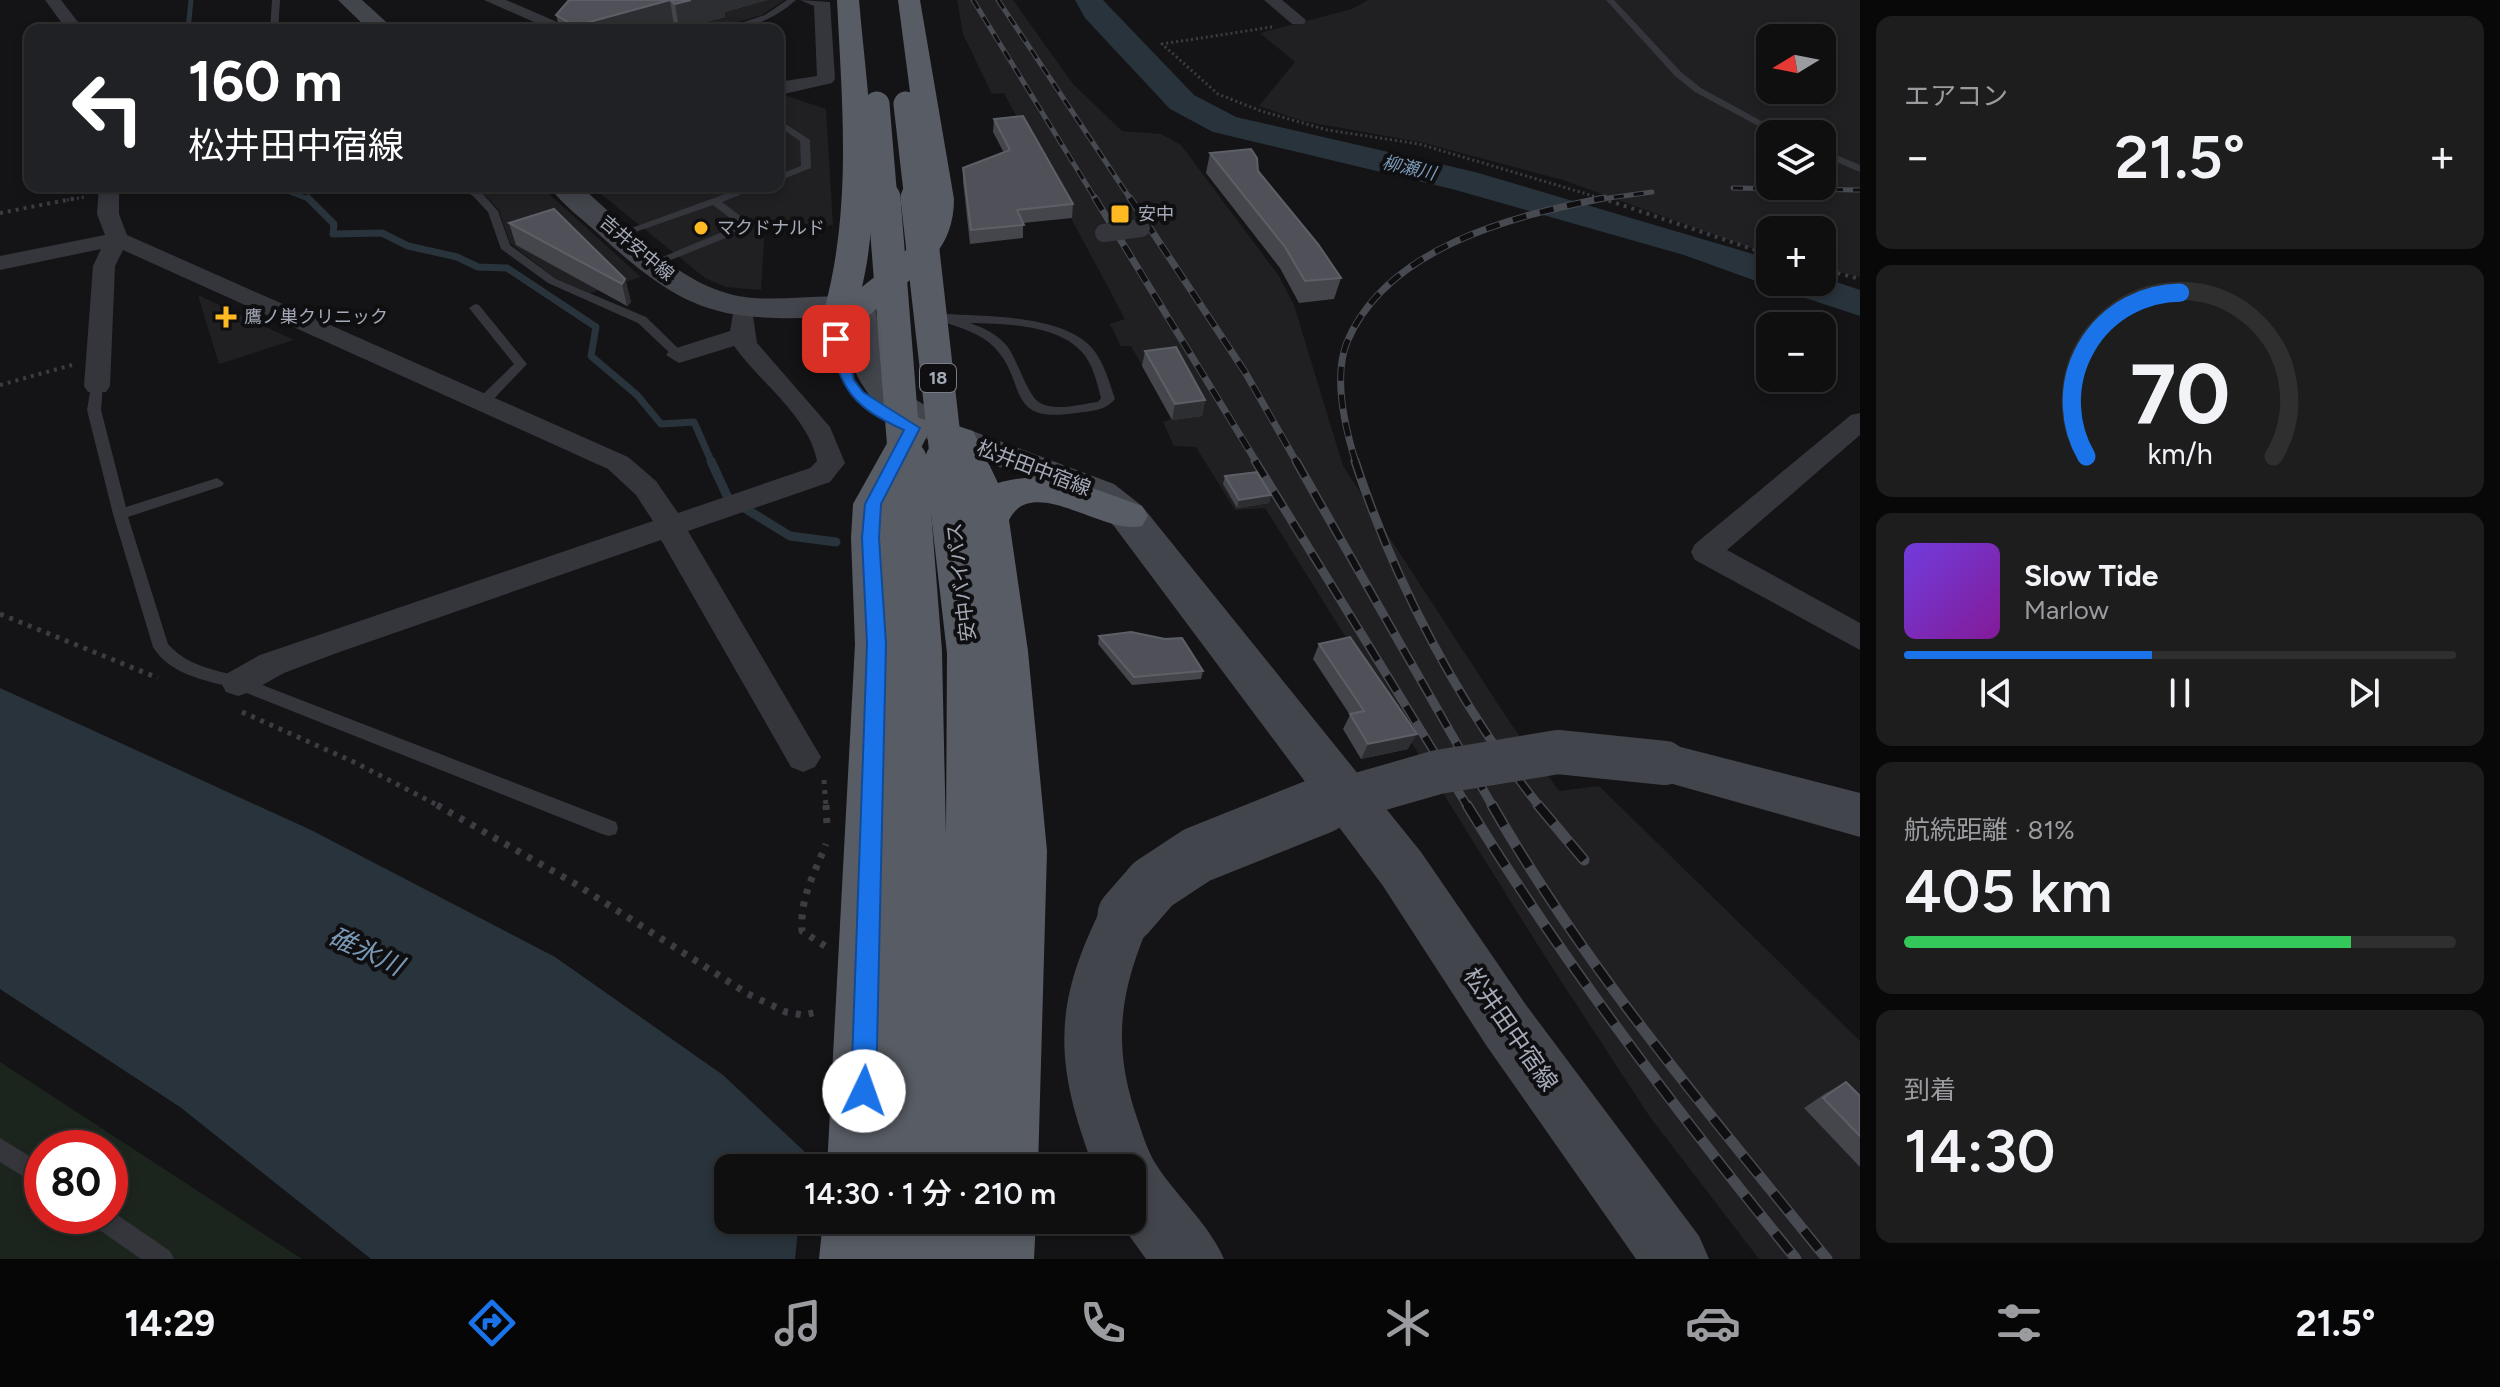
<!DOCTYPE html>
<html lang="ja">
<head>
<meta charset="utf-8">
<style>
  :root { --surface:#0f0f10; --page:#1d1d1e; --text:#f1f3f6; --muted:#9b9c9f; --line:#2f2f30; --accent:#1a73e8 }
  body { margin:0; font-family:Figtree,"Noto Sans JP",sans-serif; background:var(--page); color:var(--text); height:100vh; display:flex; flex-direction:column; font-size:30px; white-space:nowrap }
  * { box-sizing:border-box; margin:0 }
  p { font-size:26px; color:var(--muted) }
  .icon { flex:none; width:44px; height:44px; fill:none; stroke:currentColor; stroke-width:2; stroke-linecap:round; stroke-linejoin:round }
  .map { position:relative; flex:1; overflow:hidden }
  .side { display:flex; flex-direction:column; gap:16px; padding:16px; background:#080809; width:640px }
  .side>* { flex:none }
  .top-card { position:absolute; left:24px; top:24px; width:760px; height:168px; border-radius:16px; box-shadow:0 4px 12px #0003,0 0 0 2px var(--line); background:#202124; color:#fff; overflow:hidden }
  .needle { width:52px; rotate:260deg }
  .tools { position:absolute; left:1756px; top:24px; display:grid; gap:16px }
  .tools a { display:grid; place-items:center; width:80px; height:80px; border-radius:16px; background:var(--surface); box-shadow:0 4px 12px #0003,0 0 0 2px var(--line); font-size:40px }
  .speed { position:absolute; left:24px; top:1130px; display:flex; gap:16px; font-size:40px; font-weight:700; text-align:center }
  .speed>* { display:grid; place-content:center; width:104px; height:104px; border-radius:50%; background:var(--surface); box-shadow:0 4px 12px #0003,0 0 0 2px var(--line); line-height:1 }
  .speed .limit { border:12px solid #d22; background:#fff; color:#111 }
  .pin { position:absolute; display:grid; place-items:center; width:68px; height:68px; color:#fff; margin:-34px; border-radius:16px; box-shadow:0 4px 12px #0006 }
  .me { position:absolute; width:88px; margin:-44px; rotate:3deg; stroke-linejoin:round; filter:drop-shadow(0 0 6px #0008) }
  .turn { display:flex; align-items:center; gap:28px; height:168px; padding:0 32px; font-size:36px }
  .turn .icon { width:104px; height:104px; stroke-width:2.5 }
  .turn b { display:block; font-size:56px; line-height:68px }
  .big { font-size:60px; font-weight:600; line-height:1.1 }
  .side .card { flex:1; display:flex; flex-direction:column; justify-content:center; gap:12px; min-width:0; padding:0 28px; border-radius:16px; background:var(--page) }
  .side .dial { align-items:center; gap:0 }
  .dial svg { height:208px; overflow:visible; fill:none; stroke:var(--line); stroke-width:7; stroke-linecap:round; text-anchor:middle }
  .dial text { fill:var(--text); stroke:none }
  .song { display:flex; align-items:center; gap:24px }
  .cover { width:96px; height:96px; border-radius:12px; background:linear-gradient(135deg,hsl(260 70% 55%),hsl(290 70% 35%)) }
  .played { height:8px; border-radius:4px; background:linear-gradient(90deg,var(--accent) 45%,var(--line) 45%) }
  .keys { display:flex; justify-content:space-around; direction:ltr }
  .heat { display:flex; justify-content:space-between; align-items:center; font-size:44px; direction:ltr }
  .charge { height:12px; border-radius:6px; background:linear-gradient(90deg,#34c759 81%,var(--line) 0) }
  .trip { position:absolute; left:714px; top:1154px; width:432px; height:80px; border-radius:16px; background:var(--surface); box-shadow:0 4px 12px #0003,0 0 0 2px var(--line); font-weight:600; line-height:80px; text-align:center }
  .dock { display:flex; height:128px; justify-content:space-around; align-items:center; background:#060606; color:var(--muted) }
  .dock .icon { width:56px; height:56px }
  .dock .current { color:var(--accent) }
  .dock b { font-size:36px; color:var(--text) }
  main { display:flex; flex:1; min-height:0 }
  .map>svg:first-child { display:block }
</style>
</head>
<body>
<main>
<div class="map">
<svg width="1860" height="1259" viewBox="0 0 1860 1259">
  <rect width="100%" height="100%" fill="#141416"/>
  <g fill="#202023" fill-rule="evenodd">
    <path d="M571,0H784L762,15L710,30H562Z"/>
    <path d="M957,0H1013L1073,84L1122,131L1161,134L1181,145L1279,276L1294,305L1343,466L1509,721L1559,791L1599,786L1860,1041V1259H1759L1650,1117L1544,955L1265,508L1235,510L1196,447L1174,446L1163,422L1172,419L1131,346H1121L1110,324L1125,319L1004,93L992,94L963,34Z"/>
    <path d="M1368,0H1860V277L1822,268V230H1770V255L1563,180L1420,142L1302,121L1259,106L1295,62L1260,33L1352,9ZM1770,38H1822V90H1770ZM1770,134H1822V186H1770Z"/>
    <path d="M778,93L826,109L833,225L791,230L765,224L761,290L726,287L705,278L591,186H778Z"/>
    <path d="M540,186L641,277L590,293L556,279L510,243L499,210L477,187Z"/>
    <path d="M198,295L294,340L219,364Z"/>
  </g>
  <path fill="#1c251d" fill-rule="evenodd" d="M0,1062L302,1259H0ZM42,1148H110V1216H42Z"/>
  <path fill="#29333b" d="M0,688L311,830L555,957L723,1075L822,1168H728V1220H878L920,1259H371L180,1107L0,989Z"/>
  <path fill="#141416" d="M799,1220H884L924,1259H795Z"/>
  <g fill="none" stroke-linecap="round" stroke-linejoin="round">
    <g stroke="#29333b" stroke-width="5">
      <path d="M188,30L191,0"/>
      <path d="M274,186L311,200"/>
    </g>
    <path stroke="#29333b" stroke-width="7" d="M308,198L334,224L333,234L382,233L408,246L457,257L478,267L507,268L596,327L591,356L637,395L661,424L694,422L712,463"/>
    <path stroke="#29333b" stroke-width="9" d="M711,461L728,498L790,536L836,542"/>
    <path fill="#29333b" fill-rule="evenodd" d="M1075,0H1103L1194,95L1236,117L1475,172L1770,259V282H1822V277L1860,290V316L1784,291L1778,282L1756,281L1684,255L1452,189L1213,132L1170,109L1085,18Z"/>
    <g stroke="#3b3d43" stroke-width="3" stroke-dasharray="2 3" stroke-linecap="butt">
      <path d="M1272,27L1162,44L1218,94L1261,111L1327,130L1419,144L1607,200"/>
      <path d="M67,200L85,197"/>
    </g>
    <g stroke="#3b3d43" stroke-width="4" stroke-dasharray="3 5" stroke-linecap="butt">
      <path d="M1601,198L1770,255"/>
      <path d="M0,213L77,198"/>
      <path d="M1822,269L1860,279"/>
      <path d="M0,385L72,365"/>
    </g>
    <g stroke="#3b3d43" stroke-width="5" stroke-dasharray="4 6" stroke-linecap="butt">
      <path d="M0,614L158,678"/>
      <path d="M242,712L356,763L441,807"/>
      <path d="M824,780L826,807"/>
    </g>
    <g stroke="#3b3d43" stroke-width="7" stroke-dasharray="5 8" stroke-linecap="butt">
      <path d="M437,805L574,883L748,994L786,1012L803,1015L818,1012"/>
      <path d="M826,805L827,826"/>
      <path d="M825,946L802,931C800,897 814,875 826,844"/>
    </g>
    <g fill="#35363c" fill-rule="evenodd">
      <path d="M272,0H280L278,30H270Z"/>
      <path d="M787,0H796C775,19 748,30 720,30L765,15Z"/>
      <path d="M1606,0H1614L1681,72L1701,88L1785,134H1773L1695,92L1675,76Z"/>
      <path d="M778,119L810,140L811,168L778,181V175L801,166L800,141L778,126Z"/>
      <path d="M1822,149L1860,165V172L1822,156Z"/>
      <path d="M434,186H471L481,192L498,211L510,245L556,279L646,317L685,355L683,358H675L638,323L548,283L501,249L488,212L473,196L463,190L439,189Z"/>
      <path d="M747,186H762L722,202L751,224V228L658,265L648,263L739,225L713,205L624,236L615,234Z"/>
      <path d="M475,304L479,305L527,364L487,406H477V400L514,364L469,308Z"/>
      <path d="M944,314C985,316 1063,315 1092,348C1104,362 1109,382 1115,399C1105,411 1091,411 1076,413C1004,424 1028,383 995,348C981,333 959,327 940,321V315ZM970,323C1005,324 1057,324 1082,352C1093,364 1097,383 1101,398L1098,402C1081,404 1059,411 1042,404C1028,399 1018,360 1007,346C997,334 984,328 970,323Z"/>
      <path d="M97,382L103,386L101,410L126,507L217,478L224,483L222,486L128,517L168,644C188,667 217,670 244,678L616,822L618,828L616,834L609,836L602,834L234,688C205,680 170,675 153,647L113,514L87,410L91,386Z"/>
      <path d="M0,1138L42,1164V1188L0,1162Z"/>
      <path d="M110,1210L170,1251L174,1259H141L91,1224L87,1216H110Z"/>
    </g>
    <g fill="#35363c" fill-rule="evenodd">
      <path d="M45,0H61L84,30H67Z"/>
      <path d="M484,0H506L564,25L556,30L550,29Z"/>
      <path d="M800,0L830,2L835,79L832,83L784,94L778,93V82L817,76L814,6Z"/>
      <path d="M1264,0H1282L1306,20L1304,24H1292Z"/>
      <path d="M99,186H119V214L127,235L628,457L656,481L678,513L810,468L817,461C808,415 760,383 734,346L679,363L666,355L670,350L730,331L735,302H751L757,343L830,427L845,463L830,482L688,531L815,747L821,757L815,767L803,772L791,767L661,540L334,654L284,673L250,692L238,696L226,692L221,683L226,674L260,655L653,521L636,495L608,469L123,250L115,266L110,386L106,392H88L84,386L93,266L101,249L0,270V256L105,235L97,214Z"/>
      <path d="M455,186H477L465,193L458,191Z"/>
      <path d="M1860,413V435L1727,550L1860,623V650L1695,560L1691,552L1695,544L1851,415Z"/>
    </g>
    <g fill="#43454c" fill-rule="evenodd">
      <path d="M338,0H362L395,30H369Z"/>
      <path d="M549,186H580C631,229 684,293 753,298C791,301 834,291 871,300L875,307L884,361L905,393L959,426L1114,484L1142,506L1421,852L1526,1005L1699,1236L1709,1259H1636L1486,1045L1383,886L1114,526C1105,518 1096,508 1085,502C994,450 849,454 843,317C725,321 692,319 602,237C585,221 562,205 549,186Z"/>
      <path d="M1665,743L1860,793V837L1648,777L1641,763L1648,749Z"/>
      <path d="M1126,890L1145,897L1153,915C1121,986 1111,1040 1136,1115C1142,1132 1147,1151 1157,1166C1178,1198 1209,1224 1224,1259H1146L1118,1220H1132V1168H1094C1052,1059 1053,1001 1107,897Z"/>
    </g>
    <g fill="#585c64" fill-rule="evenodd">
      <path d="M837,0H859C867,94 884,193 862,287C896,259 923,248 924,199L898,0H920L954,199C954,259 908,277 871,314L859,317L829,314L825,307C852,205 842,104 837,0Z"/>
      <path d="M913,416L926,420L931,428L893,504L891,538L899,649L904,640L920,635L936,640L942,652L946,836L947,652L953,640L969,635L982,639C974,566 970,508 941,439L947,431L960,427L973,431L998,483C1049,468 1094,489 1142,506L1148,516L1142,526C1105,536 1032,473 1009,520L1028,651L1047,851L1038,1168H827L855,644L851,538L853,504L900,420Z"/>
      <path d="M823,1220H1036L1034,1259H819Z"/>
    </g>
    <defs>
      <g id="rail-far3">
        <path d="M973,0L1096,200"/>
        <path d="M998,0L1131,200"/>
        <path d="M1733,188L1860,190"/>
        <path d="M1594,200L1652,192"/>
      </g>
      <g id="rail-far2">
        <path d="M1095,198L1257,463"/>
        <path d="M1130,198L1245,372L1297,463"/>
        <path d="M1356,463C1345,428 1333,377 1347,342C1387,247 1513,216 1604,198"/>
      </g>
      <g id="rail-far1">
        <path d="M1255,461L1468,807"/>
        <path d="M1296,461L1493,807"/>
        <path d="M1355,461C1395,583 1459,706 1540,807"/>
      </g>
      <g id="rail">
        <path d="M1467,805C1565,965 1678,1113 1796,1259"/>
        <path d="M1492,805C1585,968 1709,1113 1827,1259"/>
        <path d="M1538,805L1584,860"/>
      </g>
    </defs>
    <use href="#rail-far3" stroke="#484a51" stroke-width="5"/>
    <use href="#rail-far2" stroke="#484a51" stroke-width="7"/>
    <use href="#rail-far1" stroke="#484a51" stroke-width="9"/>
    <use href="#rail" stroke="#484a51" stroke-width="11"/>
    <use href="#rail-far3" stroke="#0f0f11" stroke-width="3" stroke-dasharray="10" stroke-linecap="butt"/>
    <use href="#rail-far2" stroke="#0f0f11" stroke-width="5" stroke-dasharray="14" stroke-linecap="butt"/>
    <use href="#rail-far1" stroke="#0f0f11" stroke-width="6" stroke-dasharray="18" stroke-linecap="butt"/>
    <use href="#rail" stroke="#0f0f11" stroke-width="8" stroke-dasharray="24" stroke-linecap="butt"/>
    <path stroke="#35363c" stroke-width="18" d="M1104,233L1141,228"/>
    <path stroke="#43454c" stroke-width="44" d="M1316,807L1438,772L1558,752L1665,763"/>
    <path stroke="#43454c" stroke-width="57" d="M1126,915L1153,884L1197,855L1322,805"/>
    <g stroke="#585c64" stroke-width="25">
      <path d="M877,104L885,200"/>
      <path d="M906,104L917,200"/>
    </g>
    <g stroke="#585c64" stroke-width="33">
      <path d="M884,198L905,463"/>
      <path d="M917,198L947,463"/>
    </g>
    <g stroke="#585c64" stroke-width="44">
      <path d="M905,461L920,652"/>
      <path d="M947,461L969,652"/>
    </g>
  </g>
  <g fill="#45464c">
    <path d="M569,0H767L725,12V17L679,29L674,25L656,30H560L556,15Z"/>
    <path d="M994,119L1073,204L1072,218L1023,223V238L970,244L963,181V168L1004,153L993,132Z"/>
    <path d="M1210,153L1258,171L1341,278L1334,299L1299,303L1280,268L1206,173Z"/>
    <path d="M509,223L625,279L631,302L627,306L516,245Z"/>
    <path d="M1145,351L1205,400L1202,416L1172,420L1142,366Z"/>
    <path d="M1225,476L1271,495L1269,503L1237,508L1223,484Z"/>
    <path d="M1099,636L1203,671L1201,679L1132,685L1098,644Z"/>
    <path d="M1319,644L1408,749L1361,759L1343,729L1350,715L1313,659Z"/>
    <path d="M1846,1082L1860,1096V1167L1804,1108L1826,1093Z"/>
  </g>
  <g fill="#2d2e32">
    <path d="M670,0L674,25L656,30H576L575,26Z"/>
    <path d="M691,0H767L725,12V17L679,29L675,4Z"/>
    <path d="M625,279L631,302L627,306L622,284Z"/>
    <path d="M1205,400L1202,416L1172,420L1175,404Z"/>
    <path d="M1271,495L1269,503L1237,508L1239,500Z"/>
    <path d="M1417,734L1408,749L1361,759L1368,744Z"/>
  </g>
  <g fill="#505158" stroke="#5d5f67" stroke-width="2">
    <path d="M569,0H691L675,4L670,0L575,26L556,15Z"/>
    <path d="M1023,116L1073,204L1017,210L1024,225L971,230L963,168L1010,150L994,119Z"/>
    <path d="M1251,149L1257,158L1258,171L1318,244L1341,278L1305,281L1285,247L1210,153Z"/>
    <path d="M554,209L625,279L622,284L509,223Z"/>
    <path d="M1176,347L1205,400L1175,404L1145,351Z"/>
    <path d="M1257,472L1271,495L1239,500L1225,476Z"/>
    <path d="M1131,632L1165,639L1182,638L1203,671L1134,677L1099,636Z"/>
    <path d="M1350,637L1417,734L1368,744L1350,714L1364,711L1319,644Z"/>
    <path d="M1846,1082L1860,1096V1136L1823,1098Z"/>
  </g>
  <path fill="#1a73e8" stroke="#114b97" stroke-width="2" d="M836,334L843,339L854,380L863,392L920,428L881,504L879,538L886,644L876,1091L872,1100L864,1104L855,1100L851,1091L867,644L862,538L865,504L904,430C853,407 842,391 829,339Z"/>
  <g fill="#ffba23" stroke="#0f0f11" stroke-width="3">
    <rect x="1110" y="204" width="20" height="20" rx="4"/>
    <circle cx="701" cy="228" r="8"/>
    <path d="M222 305h8v8h8v8h-8v8h-8v-8h-8v-8h8z"/>
  </g>
  <g text-anchor="middle" dominant-baseline="central" stroke-width="8" stroke-linejoin="round" paint-order="stroke">
    <g font-size="18" font-style="italic" fill="#7998b6" stroke="#0f0f11">
      <text transform="translate(1409 168) rotate(13)">柳瀬川</text>
    </g>
    <g font-size="18" fill="#a5aab8" stroke="#0f0f11" text-anchor="start">
      <text x="1138" y="214">安中</text>
      <text x="717" y="228">マクドナルド</text>
      <text x="244" y="317">鷹ノ巣クリニック</text>
    </g>
    <g font-size="18" fill="#a5aab8" stroke="#0f0f11">
      <text transform="translate(637 248) rotate(40)">吉井安中線</text>
    </g>
    <rect fill="#0f0f11" stroke="#787c86" stroke-width="2" x="920" y="364" width="36" height="28" rx="6"/>
    <g font-size="18" font-weight="bold" fill="#a5aab8">
      <text x="938" y="378">18</text>
    </g>
    <g font-size="20" fill="#a5aab8" stroke="#0f0f11">
      <text transform="translate(1034 468) rotate(21)">松井田中宿線</text>
      <text transform="translate(961 582) rotate(-97)">安中バイパス</text>
    </g>
    <g font-size="24" fill="#a5aab8" stroke="#0f0f11">
      <text transform="translate(1511 1029) rotate(55)">松井田中宿線</text>
    </g>
    <g font-size="26" font-style="italic" fill="#7998b6" stroke="#0f0f11">
      <text transform="translate(366 951) rotate(25)">碓氷川</text>
    </g>
  </g>
</svg>
<div class="tools">
<a><svg class="needle" viewBox="-14 -14 28 28"><path d="M0-13l5 13h-10z" fill="#e53935"/><path d="M0 13l5-13h-10z" fill="#9b9c9f"/></svg></a>
<a><svg class="icon" aria-label="layers" viewBox="0 0 24 24"><path d="M12 4l9 5-9 5-9-5zM3 14l9 5 9-5"/></svg></a>
<a>+</a>
<a>−</a>
</div>
<div class="speed"><div class="limit">80</div></div>
<div class="pin" style="left:836px;top:339px;background:#d93025"><svg class="icon" aria-label="arrive" viewBox="0 0 24 24"><path d="M6 21V4h12l-3 4 3 4H6"/></svg></div>
<svg class="me" style="left:864px;top:1091px" viewBox="-20 -20 40 40"><circle r="19" fill="#fff"/><path d="M0-13L10 11 0 6-10 11z" fill="#1a73e8"/></svg>
<div class="trip">14:30 · 1 分 · 210 m</div>
<div class="top-card">
<div class="turn"><svg class="icon" aria-label="left" viewBox="0 0 24 24"><path d="M17 20v-9H6M10 6l-5 5 5 5"/></svg><div><b>160 m</b>松井田中宿線</div></div>
</div>
</div>
<section class="side">
<div class="card"><p>エアコン</p>
<div class="heat"><a>−</a><b class="big">21.5°</b><a>+</a></div>
</div>
<div class="card dial"><svg viewBox="0 0 100 80">
<path d="M14 69A42 42 0 1 1 86 69"/>
<path d="M14 69A42 42 0 0 1 50 6" stroke="#1a73e8"/>
<text x="50" y="56" font-size="32" font-weight="700">70</text>
<text x="50" y="72" font-size="11">km/h</text>
</svg></div>
<div class="card">
<div class="song"><i class="cover"></i><div><b>Slow Tide</b><p>Marlow</p></div></div>
<div class="played"></div>
<div class="keys"><svg class="icon" aria-label="previous" viewBox="0 0 24 24"><path d="M18 5L8 12l10 7zM5 5v14"/></svg><svg class="icon" aria-label="pause" viewBox="0 0 24 24"><path d="M8 5v14M16 5v14"/></svg><svg class="icon" aria-label="next" viewBox="0 0 24 24"><path d="M6 5l10 7-10 7zM19 5v14"/></svg></div>
</div>
<div class="card"><p>航続距離 · 81%</p><b class="big">405 km</b><div class="charge"></div></div>
<div class="card"><p>到着</p><b class="big">14:30</b></div>
</section>
</main>
<nav class="dock">
<b>14:29</b>
<svg class="icon current" aria-label="directions" viewBox="0 0 24 24"><path d="M12 3l9 9-9 9-9-9zM9 14v-3h6M13 9l2 2-2 2"/></svg>
<svg class="icon" aria-label="music" viewBox="0 0 24 24"><path d="M9 18V5l10-2v13"/><circle cx="6" cy="18" r="3"/><circle cx="16" cy="16" r="3"/></svg>
<svg class="icon" aria-label="phone" viewBox="0 0 24 24"><path d="M5 4h4l2 5-3 2q2 4 5 5l2-3 5 2v4C11 20 4 13 5 4z"/></svg>
<svg class="icon" aria-label="climate" viewBox="0 0 24 24"><path d="M12 3v18M4 7l16 10M4 17L20 7"/></svg>
<svg class="icon" aria-label="car" viewBox="0 0 24 24"><path d="M5 17H2v-5l4-1 3-4h7l3 4 3 1v5h-3M9 17h6M6 11h13"/><circle cx="7" cy="17" r="2"/><circle cx="17" cy="17" r="2"/></svg>
<svg class="icon" aria-label="filters" viewBox="0 0 24 24"><path d="M4 7h16M4 17h16"/><circle cx="9" cy="7" r="2"/><circle cx="15" cy="17" r="2"/></svg>
<b>21.5°</b>
</nav>
</body>
</html>
